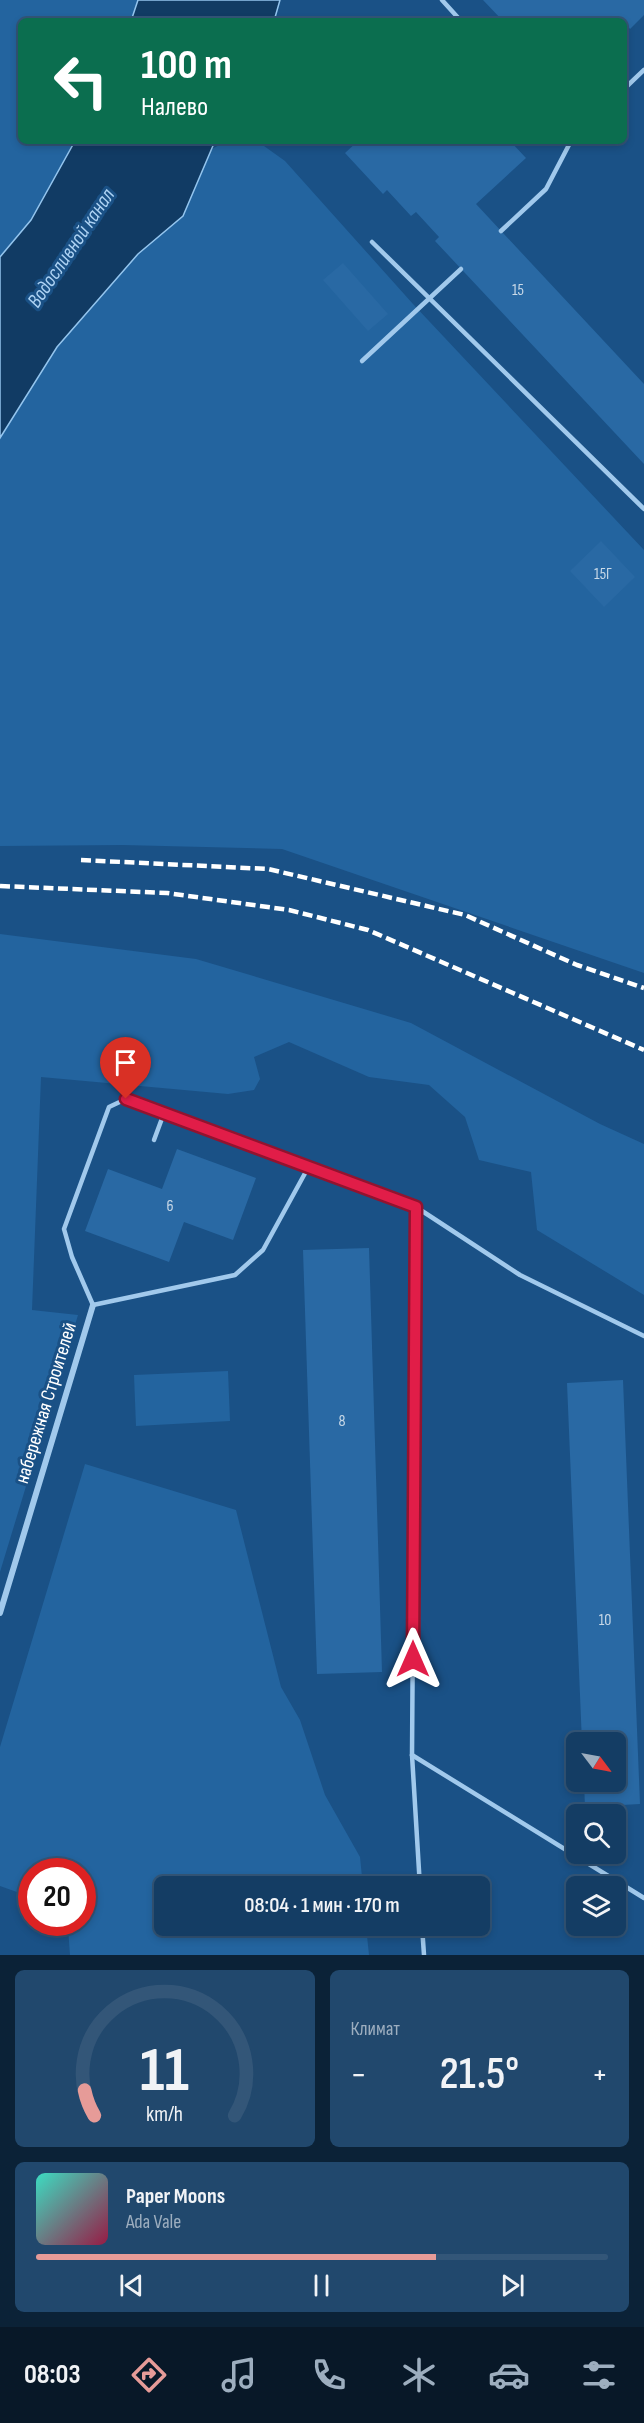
<!DOCTYPE html>
<html lang="ru">
<head>
<meta charset="utf-8">
<style>
  :root { --surface:#143d64; --page:#21486d; --text:#f1f3f6; --muted:#9daebf; --line:#335678; --accent:#e69b98 }
  body { margin:0; font-family:"Sofia Sans Condensed",sans-serif; background:var(--page); color:var(--text); height:100vh; display:flex; flex-direction:column; font-size:22px; white-space:nowrap }
  * { box-sizing:border-box; margin:0 }
  p { font-size:20px; color:var(--muted) }
  .icon { flex:none; width:33px; height:33px; fill:none; stroke:currentColor; stroke-width:2; stroke-linecap:round; stroke-linejoin:round }
  .map { position:relative; height:1955px; overflow:hidden }
  .details { display:flex; flex-direction:column; gap:15px; padding:15px; background:#0b2237; flex:1 }
  .details>* { flex:none }
  .hud { position:absolute; left:18px; top:18px; width:609px; height:126px; border-radius:9px; box-shadow:0 3px 9px #0003,0 0 0 2px var(--line); background:#0b6e4f; color:#fff; overflow:hidden }
  .needle { width:39px; rotate:122deg }
  .fabs { position:absolute; left:566px; top:1732px; display:grid; gap:12px }
  .fabs a { display:grid; place-items:center; width:60px; height:60px; border-radius:9px; background:var(--surface); box-shadow:0 3px 9px #0003,0 0 0 2px var(--line); font-size:30px }
  .speed { position:absolute; left:18px; top:1858px; display:flex; gap:12px; font-size:30px; font-weight:700; text-align:center }
  .speed>* { display:grid; place-content:center; width:78px; height:78px; border-radius:50%; background:var(--surface); box-shadow:0 3px 9px #0003,0 0 0 2px var(--line); line-height:1 }
  .speed .limit { border:9px solid #d22; background:#fff; color:#111 }
  .pin { position:absolute; display:grid; place-items:center; width:51px; height:51px; color:#fff; margin:-62px -26px; border-radius:50% 50% 50% 0; rotate:-45deg; box-shadow:0 0 6px #0007 }
  .pin .icon { rotate:45deg }
  .me { position:absolute; width:66px; margin:-33px; rotate:0deg; stroke-linejoin:round; filter:drop-shadow(0 0 4px #0008) }
  .turn { display:flex; align-items:center; gap:21px; height:126px; padding:0 24px; font-size:27px }
  .turn .icon { width:78px; height:78px; stroke-width:2.5 }
  .turn b { display:block; font-size:42px; line-height:51px }
  .big { font-size:45px; font-weight:600; line-height:1.1 }
  .details .widget { flex:1; display:flex; flex-direction:column; justify-content:center; gap:9px; min-width:0; padding:0 21px; border-radius:9px; background:var(--page) }
  .details .dial { align-items:center; gap:0 }
  .dial svg { height:156px; overflow:visible; fill:none; stroke:var(--line); stroke-width:7; stroke-linecap:round; text-anchor:middle }
  .dial text { fill:var(--text); stroke:none }
  .song { display:flex; align-items:center; gap:18px }
  .cover { width:72px; height:72px; border-radius:9px; background:linear-gradient(135deg,hsl(170 70% 55%),hsl(340 70% 35%)) }
  .played { height:6px; border-radius:3px; background:linear-gradient(90deg,var(--accent) 70%,var(--line) 70%) }
  .keys { display:flex; justify-content:space-around; direction:ltr }
  .heat { display:flex; justify-content:space-between; align-items:center; font-size:33px; direction:ltr }
  .details .tiles { flex:1; display:grid; gap:15px; grid-template-columns:1fr 1fr }
  .widget:last-child { grid-column:span 2 }
  .trip { position:absolute; left:154px; top:1876px; width:336px; height:60px; border-radius:9px; background:var(--surface); box-shadow:0 3px 9px #0003,0 0 0 2px var(--line); font-weight:600; line-height:60px; text-align:center }
  .menu { display:flex; height:96px; justify-content:space-around; align-items:center; background:#081828; color:var(--muted) }
  .menu .icon { width:42px; height:42px }
  .menu .selected { color:var(--accent) }
  .menu b { font-size:27px; color:var(--text) }
  .map>svg:first-child { display:block }
</style>
</head>
<body>
<div class="map">
<svg width="644" height="1955" viewBox="0 0 644 1955">
  <rect width="100%" height="100%" fill="#1a5186"/>
  <g fill="#23649f">
    <path d="M0,0H138L131,21H21V141H75L31,220L0,257Z"/>
    <path d="M227,141H257L285,161L413,304L644,550V973L282,849L123,845L0,846V438L57,347L138,254L183,216L210,150Z"/>
    <path d="M0,934L196,959L411,1023L600,1124L644,1144V1295L537,1230L531,1172L479,1160L465,1117L429,1085L369,1077L289,1042L254,1057L260,1079L254,1090L228,1094L41,1077L32,1310L78,1315L0,1572Z"/>
    <path d="M228,1371L230,1421L136,1426L134,1375Z"/>
    <path d="M85,1464L236,1510L281,1687L300,1720L325,1795L360,1857L363,1887H165V1926H366L369,1955H70L68,1928L62,1923H82V1872H32L31,1897L0,1886V1747Z"/>
  </g>
  <g fill="#113b64" stroke="#94c5ee" stroke-width="1.5">
    <path d="M138,0H280L274,21H131Z"/>
    <path d="M75,141H215L183,216L138,254L57,347L0,438V257L31,220Z"/>
  </g>
  <g fill="#2969a4">
    <path d="M483,0H644V15L630,29L624,21H503Z"/>
    <path d="M358,141H510L526,158L476,204L644,384V464L435,241L439,237L416,212L411,216L387,190L383,194L345,153Z"/>
    <path d="M343,263L388,314L368,331L323,280Z"/>
    <path d="M601,541L635,577L604,607L570,571Z"/>
    <path d="M177,1149L256,1178L233,1240L184,1222L169,1262L85,1231L108,1169L162,1189Z"/>
    <path d="M369,1248L382,1672L317,1674L303,1250Z"/>
    <path d="M623,1380L640,1804L585,1807L584,1782H615V1743H582L567,1383Z"/>
  </g>
  <g fill="none" stroke-linecap="round" stroke-linejoin="round">
    <g stroke="#a1c9ec" stroke-width="4.5">
      <path d="M442,0L461,21"/>
      <path d="M624,89L644,70"/>
      <path d="M501,231L546,189L571,141"/>
      <path d="M372,242L644,509"/>
      <path d="M362,361L461,269"/>
      <path d="M154,1140L164,1113"/>
      <path d="M309,1166L263,1250L235,1275L93,1305L72,1257L64,1229L109,1107L126,1099L416,1207L520,1275L644,1336"/>
      <path d="M416,1207L412,1755L420,1887"/>
      <path d="M412,1755L644,1898"/>
      <path d="M422,1926L424,1955"/>
    </g>
    <path stroke="#a1c9ec" stroke-width="6" d="M0,1613L93,1305"/>
    <g stroke="#fff" stroke-width="4.5" stroke-dasharray="10 4.5" stroke-linecap="butt">
      <path d="M81,860L268,869L465,915L577,965L644,988"/>
      <path d="M0,886L167,893L289,910L368,930L644,1050"/>
    </g>
  </g>
  <g fill="none" stroke-linecap="round" stroke-linejoin="round">
    <defs>
      <path id="route" d="M126,1099L416,1207L413,1659"/>
    </defs>
    <use href="#route" stroke="#92132f" stroke-width="15"/>
    <use href="#route" stroke="#e11d48" stroke-width="10"/>
  </g>
  <g text-anchor="middle" dominant-baseline="central" stroke-width="6" stroke-linejoin="round" paint-order="stroke">
    <g font-size="16" fill="#cadae8">
      <text x="518" y="290">15</text>
      <text x="603" y="574">15Г</text>
      <text x="170" y="1206">6</text>
      <text x="342" y="1421">8</text>
      <text x="605" y="1620">10</text>
    </g>
    <g font-size="20" fill="#fff" stroke="#1a5186">
      <text transform="translate(46 1403) rotate(-73)">набережная Строителей</text>
    </g>
    <g font-size="21" font-style="italic" fill="#add2f3" stroke="#1a5186">
      <text transform="translate(71 248) rotate(-56)">Водосливной канал</text>
    </g>
  </g>
</svg>
<div class="fabs">
<a><svg class="needle" viewBox="-14 -14 28 28"><path d="M0-13l5 13h-10z" fill="#e53935"/><path d="M0 13l5-13h-10z" fill="#9daebf"/></svg></a>
<a><svg class="icon" aria-label="search" viewBox="0 0 24 24"><circle cx="10" cy="10" r="6"/><path d="M15 15l6 6"/></svg></a>
<a><svg class="icon" aria-label="layers" viewBox="0 0 24 24"><path d="M12 4l9 5-9 5-9-5zM3 14l9 5 9-5"/></svg></a>
</div>
<div class="speed"><div class="limit">20</div></div>
<div class="pin" style="left:126px;top:1099px;background:#d93025"><svg class="icon" aria-label="arrive" viewBox="0 0 24 24"><path d="M6 21V4h12l-3 4 3 4H6"/></svg></div>
<svg class="me" style="left:413px;top:1659px" viewBox="-20 -20 40 40"><path d="M0-17L14 15 0 8-14 15z" fill="#e11d48" stroke="#fff" stroke-width="4"/></svg>
<div class="trip">08:04 · 1 мин · 170 m</div>
<div class="hud">
<div class="turn"><svg class="icon" aria-label="left" viewBox="0 0 24 24"><path d="M17 20v-9H6M10 6l-5 5 5 5"/></svg><div><b>100 m</b>Налево</div></div>
</div>
</div>
<section class="details">
<div class="tiles">
<div class="widget dial"><svg viewBox="0 0 100 80">
<path d="M14 69A42 42 0 1 1 86 69"/>
<path d="M14 69A42 42 0 0 1 9 56" stroke="#e69b98"/>
<text x="50" y="56" font-size="32" font-weight="700">11</text>
<text x="50" y="72" font-size="11">km/h</text>
</svg></div>
<div class="widget"><p>Климат</p>
<div class="heat"><a>−</a><b class="big">21.5°</b><a>+</a></div>
</div>
<div class="widget">
<div class="song"><i class="cover"></i><div><b>Paper Moons</b><p>Ada Vale</p></div></div>
<div class="played"></div>
<div class="keys"><svg class="icon" aria-label="previous" viewBox="0 0 24 24"><path d="M18 5L8 12l10 7zM5 5v14"/></svg><svg class="icon" aria-label="pause" viewBox="0 0 24 24"><path d="M8 5v14M16 5v14"/></svg><svg class="icon" aria-label="next" viewBox="0 0 24 24"><path d="M6 5l10 7-10 7zM19 5v14"/></svg></div>
</div>
</div>
</section>
<nav class="menu">
<b>08:03</b>
<svg class="icon selected" aria-label="directions" viewBox="0 0 24 24"><path d="M12 3l9 9-9 9-9-9zM9 14v-3h6M13 9l2 2-2 2"/></svg>
<svg class="icon" aria-label="music" viewBox="0 0 24 24"><path d="M9 18V5l10-2v13"/><circle cx="6" cy="18" r="3"/><circle cx="16" cy="16" r="3"/></svg>
<svg class="icon" aria-label="phone" viewBox="0 0 24 24"><path d="M5 4h4l2 5-3 2q2 4 5 5l2-3 5 2v4C11 20 4 13 5 4z"/></svg>
<svg class="icon" aria-label="climate" viewBox="0 0 24 24"><path d="M12 3v18M4 7l16 10M4 17L20 7"/></svg>
<svg class="icon" aria-label="car" viewBox="0 0 24 24"><path d="M5 17H2v-5l4-1 3-4h7l3 4 3 1v5h-3M9 17h6M6 11h13"/><circle cx="7" cy="17" r="2"/><circle cx="17" cy="17" r="2"/></svg>
<svg class="icon" aria-label="filters" viewBox="0 0 24 24"><path d="M4 7h16M4 17h16"/><circle cx="9" cy="7" r="2"/><circle cx="15" cy="17" r="2"/></svg>
</nav>
</body>
</html>
